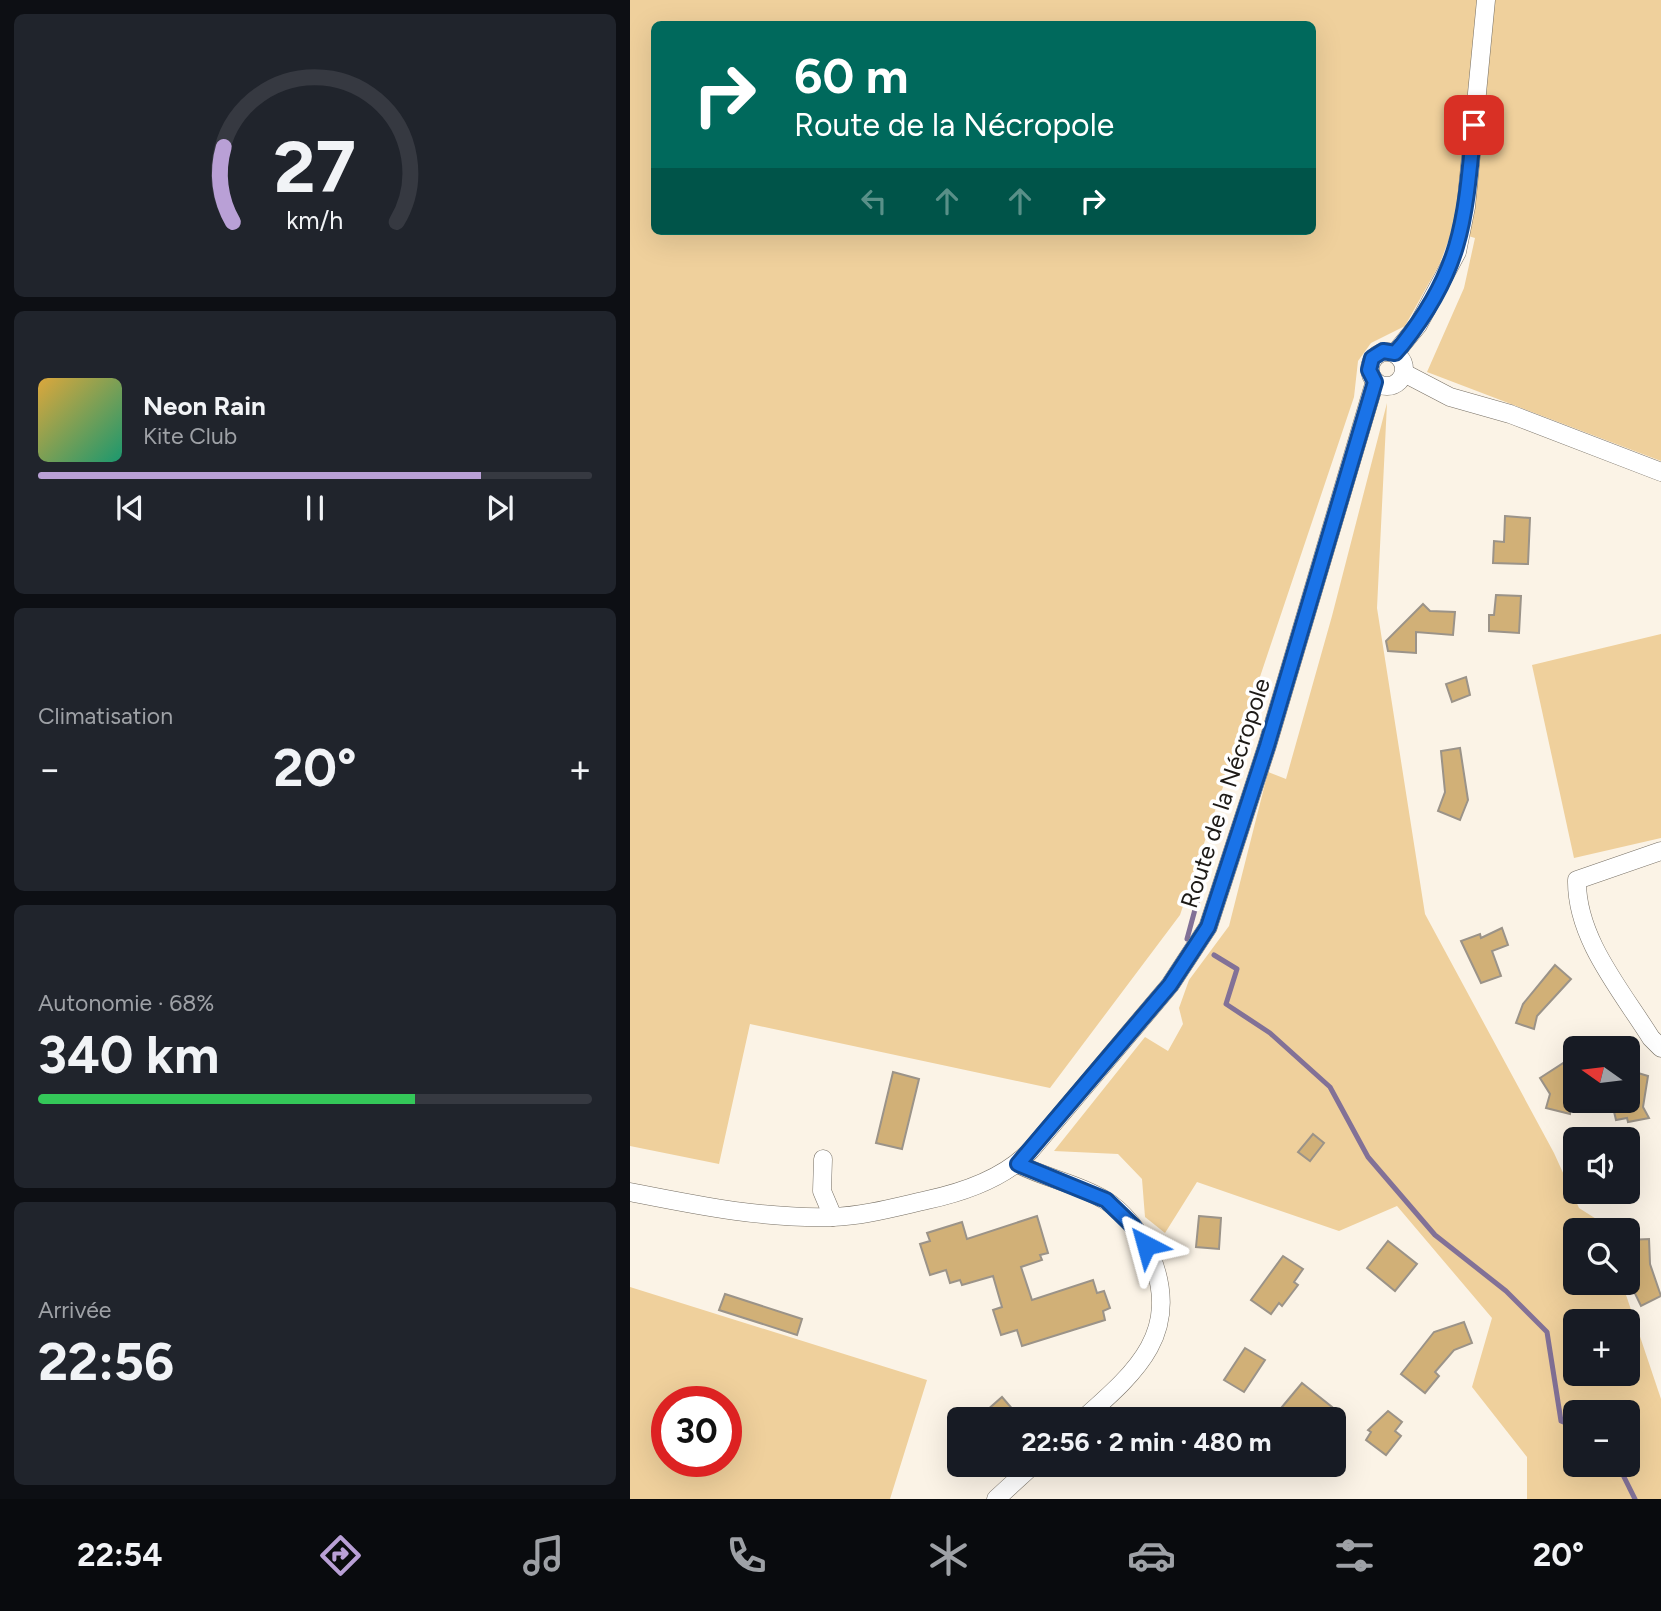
<!DOCTYPE html>
<html lang="fr">
<head>
<meta charset="utf-8">
<style>
  :root { --surface:#171b24; --page:#20242c; --text:#f1f3f6; --muted:#9ea1a6; --line:#363941; --accent:#b9a0d6 }
  body { margin:0; font-family:Figtree,sans-serif; background:var(--page); color:var(--text); height:100vh; display:flex; flex-direction:column; font-size:26px; white-space:nowrap }
  * { box-sizing:border-box; margin:0 }
  p { font-size:23px; color:var(--muted) }
  .icon { flex:none; width:38px; height:38px; fill:none; stroke:currentColor; stroke-width:2; stroke-linecap:round; stroke-linejoin:round }
  .map { position:relative; flex:1; overflow:hidden }
  .sheet { display:flex; flex-direction:column; gap:14px; padding:14px; background:#0d0f14; width:630px }
  .sheet>* { flex:none }
  .top-card { position:absolute; left:21px; top:21px; width:665px; height:214px; border-radius:10px; box-shadow:0 7px 28px #0002; background:#00695c; color:#fff; overflow:hidden }
  .needle { width:46px; rotate:284deg }
  .tools { position:absolute; left:933px; top:1036px; display:grid; gap:14px }
  .tools a { display:grid; place-items:center; width:77px; height:77px; border-radius:10px; background:var(--surface); box-shadow:0 7px 28px #0002; font-size:35px }
  .speed { position:absolute; left:21px; top:1386px; display:flex; gap:14px; font-size:35px; font-weight:700; text-align:center }
  .speed>* { display:grid; place-content:center; width:91px; height:91px; border-radius:50%; background:var(--surface); box-shadow:0 7px 28px #0002; line-height:1 }
  .speed .limit { border:10px solid #d22; background:#fff; color:#111 }
  .pin { position:absolute; display:grid; place-items:center; width:60px; height:60px; color:#fff; margin:-30px; border-radius:14px; box-shadow:0 4px 10px #0006 }
  .me { position:absolute; width:77px; margin:-38px; rotate:321deg; stroke-linejoin:round; filter:drop-shadow(0 0 5px #0008) }
  .turn { display:flex; align-items:center; gap:24px; height:147px; padding:0 28px; font-size:32px }
  .turn .icon { width:91px; height:91px; stroke-width:2.5 }
  .turn b { display:block; font-size:49px; line-height:60px }
  .lanes { display:flex; align-items:center; height:66px; padding:0 28px; background:#0003; justify-content:center; gap:35px; direction:ltr }
  .lanes .off { opacity:.35 }
  .big { font-size:52px; font-weight:700; line-height:1.1 }
  .sheet .card { flex:1; display:flex; flex-direction:column; justify-content:center; gap:10px; min-width:0; padding:0 24px; border-radius:10px; background:var(--page) }
  .sheet .dial { align-items:center; gap:0 }
  .dial svg { height:182px; overflow:visible; fill:none; stroke:var(--line); stroke-width:7; stroke-linecap:round; text-anchor:middle }
  .dial text { fill:var(--text); stroke:none }
  .song { display:flex; align-items:center; gap:21px }
  .cover { width:84px; height:84px; border-radius:10px; background:linear-gradient(135deg,hsl(40 70% 55%),hsl(160 70% 35%)) }
  .played { height:7px; border-radius:4px; background:linear-gradient(90deg,var(--accent) 80%,var(--line) 80%) }
  .keys { display:flex; justify-content:space-around; direction:ltr }
  .heat { display:flex; justify-content:space-between; align-items:center; font-size:38px; direction:ltr }
  .charge { height:10px; border-radius:5px; background:linear-gradient(90deg,#34c759 68%,var(--line) 0) }
  .trip { position:absolute; left:317px; top:1407px; width:399px; height:70px; border-radius:10px; background:var(--surface); box-shadow:0 7px 28px #0002; font-weight:700; line-height:70px; text-align:center }
  .tabs { display:flex; height:112px; justify-content:space-around; align-items:center; background:#090b0e; color:var(--muted) }
  .tabs .icon { width:49px; height:49px }
  .tabs .on { color:var(--accent) }
  .tabs b { font-size:32px; color:var(--text) }
  main { display:flex; flex:1; min-height:0 }
  .map>svg:first-child { display:block }
</style>
</head>
<body>
<main>
<section class="sheet">
<div class="card dial"><svg viewBox="0 0 100 80">
<path d="M14 69A42 42 0 1 1 86 69"/>
<path d="M14 69A42 42 0 0 1 10 36" stroke="#b9a0d6"/>
<text x="50" y="56" font-size="32" font-weight="700">27</text>
<text x="50" y="72" font-size="11">km/h</text>
</svg></div>
<div class="card">
<div class="song"><i class="cover"></i><div><b>Neon Rain</b><p>Kite Club</p></div></div>
<div class="played"></div>
<div class="keys"><svg class="icon" aria-label="previous" viewBox="0 0 24 24"><path d="M18 5L8 12l10 7zM5 5v14"/></svg><svg class="icon" aria-label="pause" viewBox="0 0 24 24"><path d="M8 5v14M16 5v14"/></svg><svg class="icon" aria-label="next" viewBox="0 0 24 24"><path d="M6 5l10 7-10 7zM19 5v14"/></svg></div>
</div>
<div class="card"><p>Climatisation</p>
<div class="heat"><a>−</a><b class="big">20°</b><a>+</a></div>
</div>
<div class="card"><p>Autonomie · 68%</p><b class="big">340 km</b><div class="charge"></div></div>
<div class="card"><p>Arrivée</p><b class="big">22:56</b></div>
</section>
<div class="map">
<svg width="1031" height="1499" viewBox="0 0 1031 1499">
  <rect width="100%" height="100%" fill="#fbf3e6"/>
  <g fill="#efd09c" fill-rule="evenodd">
    <path d="M0,0H1031V461L797,372L834,288L845,238L822,231L810,263L775,326L741,343L728,361L724,397L550,915L420,1088L120,1024L89,1164L0,1146ZM24,24H682V231H24Z"/>
    <path d="M757,403L747,608L795,914L924,1153L949,1208L971,1222L974,1230H945V1283H992L1031,1399V1499H897V1457L842,1387L862,1318L767,1206L709,1231L567,1182L535,1233L515,1217L512,1179L488,1154L424,1151L515,1037L538,1051L553,1024L549,1008L559,980L599,926L638,772L656,779L702,616ZM945,1321H998V1374H945ZM945,1412H998V1465H945Z"/>
    <path d="M1031,634V838L944,858L902,665Z"/>
    <path d="M0,1287L297,1380L260,1499H0ZM37,1402H96V1461H37Z"/>
  </g>
  <g fill="none" stroke-linecap="round" stroke-linejoin="round">
    <g stroke="#827197" stroke-width="5">
      <path d="M557,939L570,891"/>
      <path d="M584,955L607,969L596,1004L640,1033L700,1087L738,1157L805,1235L876,1291L917,1332L931,1421L945,1427"/>
      <path d="M988,1465L1005,1499"/>
    </g>
  </g>
  <g fill="#d1b077" stroke="#9b9388" stroke-width="2">
    <path d="M875,516L900,518L898,564L863,563L864,541L874,542Z"/>
    <path d="M866,595L891,596L889,633L859,631V615H864Z"/>
    <path d="M793,604L800,611L825,612L823,635L786,632V653L758,651L756,641Z"/>
    <path d="M836,677L840,695L822,702L816,684Z"/>
    <path d="M830,748L838,800L830,820L808,811L815,792L811,751Z"/>
    <path d="M872,928L878,945L862,951L871,976L851,983L831,941L850,934L851,938Z"/>
    <path d="M925,965L941,979L907,1016L904,1029L886,1023L893,1004Z"/>
    <path d="M938,1060L945,1072L940,1114L916,1108L920,1094L910,1078Z"/>
    <path d="M998,1070L1018,1076L1013,1107L1019,1118L998,1122L997,1118L986,1120L982,1103L998,1101Z"/>
    <path d="M263,1072L289,1079L272,1149L246,1143Z"/>
    <path d="M683,1134L694,1143L680,1161L668,1152Z"/>
    <path d="M407,1216L418,1253L410,1255L412,1260L391,1267L402,1300L463,1280L467,1293L474,1291L480,1308L473,1311L475,1320L392,1346L387,1330L371,1335L363,1310L372,1307L363,1276L332,1285L330,1280L320,1283L316,1270L300,1275L290,1244L300,1241L297,1233L332,1222L337,1239Z"/>
    <path d="M569,1216L591,1218L589,1249L566,1247Z"/>
    <path d="M1019,1239L1020,1264L1031,1296L1011,1306L998,1279V1240Z"/>
    <path d="M758,1241L787,1264L765,1291L737,1268Z"/>
    <path d="M653,1256L673,1269L664,1282L668,1285L652,1306L649,1303L641,1314L621,1300Z"/>
    <path d="M95,1294L172,1319L167,1335L89,1310Z"/>
    <path d="M834,1322L842,1343L824,1350L805,1372L809,1376L795,1393L771,1374L804,1332Z"/>
    <path d="M615,1348L635,1360L614,1392L594,1380Z"/>
    <path d="M672,1383L702,1407L692,1419H686L674,1410L667,1419H642Z"/>
    <path d="M372,1397L391,1419H347Z"/>
    <path d="M758,1411L772,1422L765,1431L771,1436L756,1455L736,1440L741,1432L738,1430Z"/>
  </g>
  <g fill="none" stroke-linecap="round" stroke-linejoin="round">
    <defs>
      <g id="minor">
        <circle cx="757" cy="369" r="17"/>
        <path d="M765,353L788,325L827,252L836,207L856,0"/>
        <path d="M774,373L820,397L880,414L1031,472"/>
        <path d="M1031,851L947,880C946,938 991,990 1021,1038L1031,1048"/>
        <path d="M193,1159L192,1191L203,1217"/>
        <path d="M388,1164C415,1178 446,1183 473,1199C493,1210 512,1235 521,1256C552,1333 506,1372 453,1419"/>
        <path d="M0,1192C66,1205 133,1219 202,1217C233,1216 266,1207 297,1200C334,1192 375,1178 401,1150L540,985L578,927L637,746L745,381"/>
        <path d="M366,1499L403,1465"/>
      </g>
    </defs>
    <use href="#minor" stroke="#766f64" stroke-width="19"/>
    <use href="#minor" stroke="#fff" stroke-width="18"/>
  </g>
  <g fill="none" stroke-linecap="round" stroke-linejoin="round">
    <defs>
      <path id="route" d="M516,1245L503,1226L476,1200L388,1164L540,985L578,927L637,746L745,382L739,370L742,358L753,351L765,353L772,345C833,268 835,219 844,125"/>
    </defs>
    <use href="#route" stroke="#114b97" stroke-width="18"/>
    <use href="#route" stroke="#1a73e8" stroke-width="12"/>
  </g>
  <g text-anchor="middle" dominant-baseline="central" stroke-width="7" stroke-linejoin="round" paint-order="stroke">
    <g font-size="24" fill="#1d1a16" stroke="#fff">
      <text transform="translate(595 793) rotate(-72)">Route de la Nécropole</text>
    </g>
  </g>
</svg>
<div class="tools">
<a><svg class="needle" viewBox="-14 -14 28 28"><path d="M0-13l5 13h-10z" fill="#e53935"/><path d="M0 13l5-13h-10z" fill="#9ea1a6"/></svg></a>
<a><svg class="icon" aria-label="sound" viewBox="0 0 24 24"><path d="M4 9h4l5-4v14l-5-4H4zM17 9q2 3 0 6"/></svg></a>
<a><svg class="icon" aria-label="search" viewBox="0 0 24 24"><circle cx="10" cy="10" r="6"/><path d="M15 15l6 6"/></svg></a>
<a>+</a>
<a>−</a>
</div>
<div class="speed"><div class="limit">30</div></div>
<div class="pin" style="left:844px;top:125px;background:#d93025"><svg class="icon" aria-label="arrive" viewBox="0 0 24 24"><path d="M6 21V4h12l-3 4 3 4H6"/></svg></div>
<svg class="me" style="left:516px;top:1245px" viewBox="-20 -20 40 40"><path d="M0-17L14 15 0 8-14 15z" fill="#1a73e8" stroke="#fff" stroke-width="4"/></svg>
<div class="trip">22:56 · 2 min · 480 m</div>
<div class="top-card">
<div class="turn"><svg class="icon" aria-label="right" viewBox="0 0 24 24"><path d="M7 20v-9h11M14 6l5 5-5 5"/></svg><div><b>60 m</b>Route de la Nécropole</div></div>
<div class="lanes"><svg class="icon off" aria-label="left" viewBox="0 0 24 24"><path d="M17 20v-9H6M10 6l-5 5 5 5"/></svg><svg class="icon off" aria-label="ahead" viewBox="0 0 24 24"><path d="M12 20V5M6 11l6-6 6 6"/></svg><svg class="icon off" aria-label="ahead" viewBox="0 0 24 24"><path d="M12 20V5M6 11l6-6 6 6"/></svg><svg class="icon" aria-label="right" viewBox="0 0 24 24"><path d="M7 20v-9h11M14 6l5 5-5 5"/></svg></div>
</div>
</div>
</main>
<nav class="tabs">
<b>22:54</b>
<svg class="icon on" aria-label="directions" viewBox="0 0 24 24"><path d="M12 3l9 9-9 9-9-9zM9 14v-3h6M13 9l2 2-2 2"/></svg>
<svg class="icon" aria-label="music" viewBox="0 0 24 24"><path d="M9 18V5l10-2v13"/><circle cx="6" cy="18" r="3"/><circle cx="16" cy="16" r="3"/></svg>
<svg class="icon" aria-label="phone" viewBox="0 0 24 24"><path d="M5 4h4l2 5-3 2q2 4 5 5l2-3 5 2v4C11 20 4 13 5 4z"/></svg>
<svg class="icon" aria-label="climate" viewBox="0 0 24 24"><path d="M12 3v18M4 7l16 10M4 17L20 7"/></svg>
<svg class="icon" aria-label="car" viewBox="0 0 24 24"><path d="M5 17H2v-5l4-1 3-4h7l3 4 3 1v5h-3M9 17h6M6 11h13"/><circle cx="7" cy="17" r="2"/><circle cx="17" cy="17" r="2"/></svg>
<svg class="icon" aria-label="filters" viewBox="0 0 24 24"><path d="M4 7h16M4 17h16"/><circle cx="9" cy="7" r="2"/><circle cx="15" cy="17" r="2"/></svg>
<b>20°</b>
</nav>
</body>
</html>
